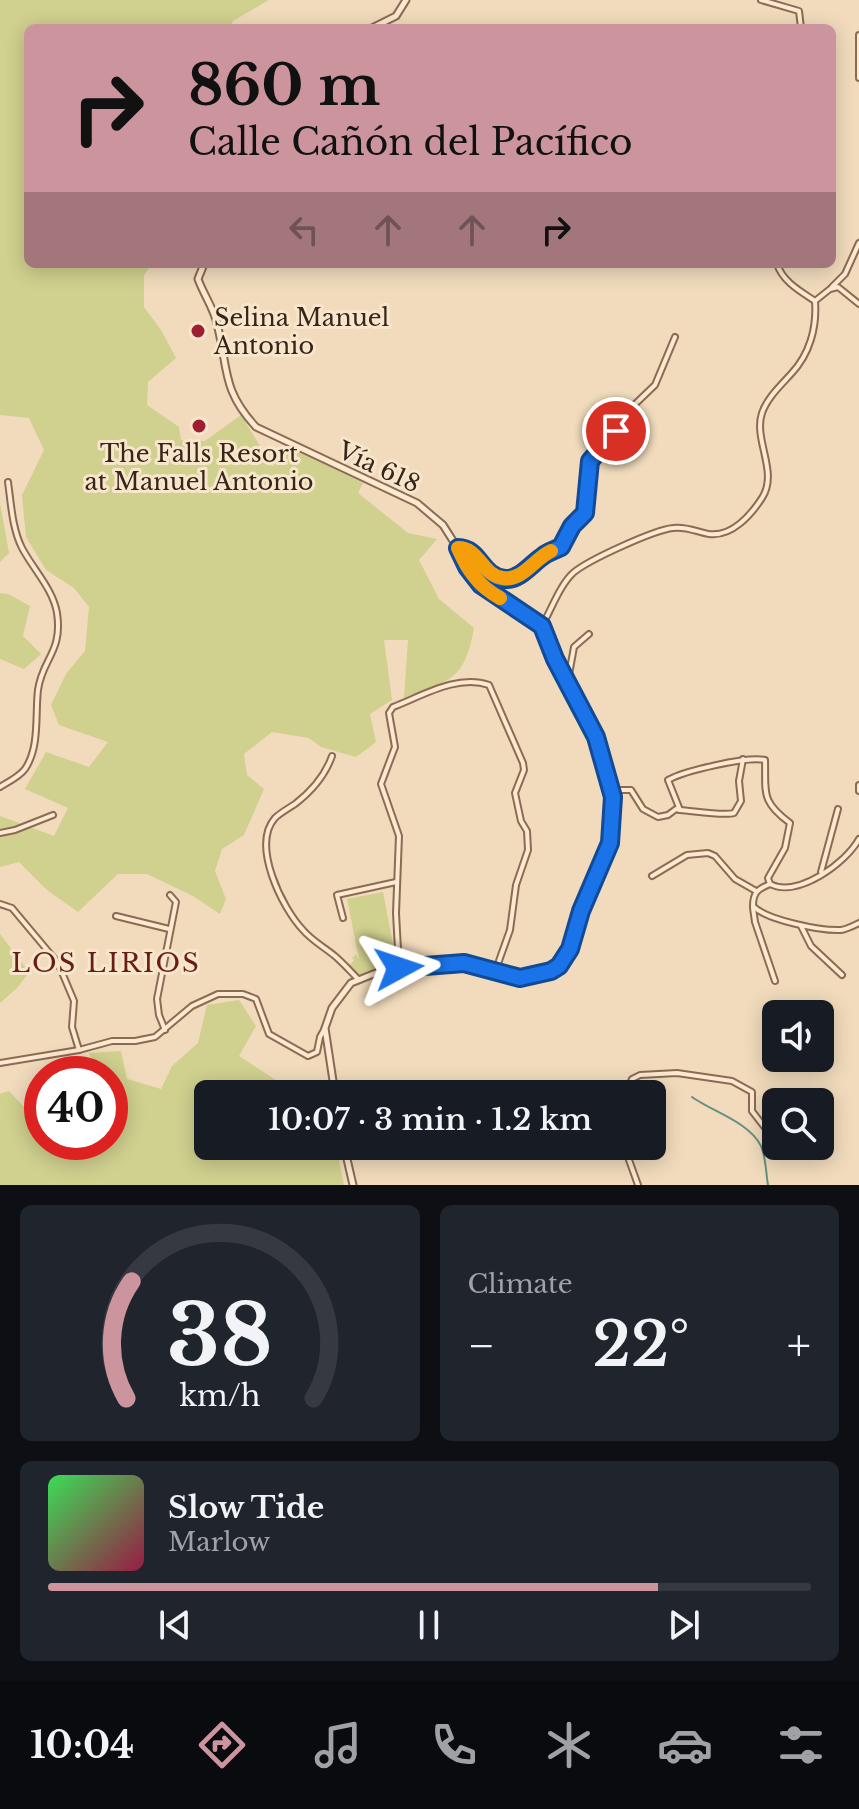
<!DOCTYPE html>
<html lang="en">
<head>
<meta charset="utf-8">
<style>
  :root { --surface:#171b24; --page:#20242c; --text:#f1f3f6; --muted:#9ea1a6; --line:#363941; --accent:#cc949c }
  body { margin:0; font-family:"Libre Baskerville",serif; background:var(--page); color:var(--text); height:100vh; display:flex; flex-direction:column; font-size:30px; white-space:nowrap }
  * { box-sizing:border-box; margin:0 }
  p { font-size:26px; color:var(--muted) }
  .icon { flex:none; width:44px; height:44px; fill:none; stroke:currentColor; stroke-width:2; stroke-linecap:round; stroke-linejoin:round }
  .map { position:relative; height:1185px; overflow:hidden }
  .panel { display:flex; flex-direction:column; gap:20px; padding:20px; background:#0d0f14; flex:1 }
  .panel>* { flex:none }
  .hud { position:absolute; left:24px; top:24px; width:812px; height:244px; border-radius:12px; box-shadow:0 4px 20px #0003; background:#cc949c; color:#111; overflow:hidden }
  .fabs { position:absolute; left:762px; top:1000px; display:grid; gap:16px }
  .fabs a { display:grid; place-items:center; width:72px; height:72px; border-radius:12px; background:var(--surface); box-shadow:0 4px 20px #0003; font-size:40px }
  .speed { position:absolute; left:24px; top:1056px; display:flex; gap:16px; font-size:40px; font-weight:700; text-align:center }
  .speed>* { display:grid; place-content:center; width:104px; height:104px; border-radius:50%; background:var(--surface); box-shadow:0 4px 20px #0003; line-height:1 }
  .speed .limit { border:12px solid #d22; background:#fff; color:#111 }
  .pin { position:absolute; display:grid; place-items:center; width:68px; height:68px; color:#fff; margin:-34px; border:4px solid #fff; border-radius:50%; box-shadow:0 2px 8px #0007 }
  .me { position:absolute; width:88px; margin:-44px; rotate:85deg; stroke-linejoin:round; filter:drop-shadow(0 0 6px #0008) }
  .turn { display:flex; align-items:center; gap:28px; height:168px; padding:0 32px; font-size:36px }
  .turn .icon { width:104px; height:104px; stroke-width:2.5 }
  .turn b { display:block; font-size:56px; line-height:68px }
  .lanes { display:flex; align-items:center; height:76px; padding:0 32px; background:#0003; justify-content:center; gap:40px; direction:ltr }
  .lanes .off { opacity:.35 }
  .big { font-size:60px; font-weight:600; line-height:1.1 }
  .panel .tile { flex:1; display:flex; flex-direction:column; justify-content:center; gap:12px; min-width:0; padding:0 28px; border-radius:12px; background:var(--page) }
  .panel .dial { align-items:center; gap:0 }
  .dial svg { height:208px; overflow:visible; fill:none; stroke:var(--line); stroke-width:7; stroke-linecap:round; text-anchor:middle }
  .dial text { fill:var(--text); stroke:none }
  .song { display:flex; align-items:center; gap:24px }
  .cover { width:96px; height:96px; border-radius:12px; background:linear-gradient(135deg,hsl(130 70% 55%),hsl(340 70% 35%)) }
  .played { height:8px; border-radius:4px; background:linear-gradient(90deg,var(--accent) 80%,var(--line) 80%) }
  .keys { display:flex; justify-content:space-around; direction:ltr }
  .heat { display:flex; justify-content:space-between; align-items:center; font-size:44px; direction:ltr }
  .panel .tiles { flex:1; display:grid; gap:20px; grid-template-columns:1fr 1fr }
  .tile:last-child { grid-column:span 2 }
  .trip { position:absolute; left:194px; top:1080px; width:472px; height:80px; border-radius:12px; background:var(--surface); box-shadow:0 4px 20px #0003; font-weight:600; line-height:80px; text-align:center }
  .menu { display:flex; height:128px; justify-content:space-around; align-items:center; background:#090b0e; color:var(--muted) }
  .menu .icon { width:56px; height:56px }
  .menu .selected { color:var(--accent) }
  .menu b { font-size:36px; color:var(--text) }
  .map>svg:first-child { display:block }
</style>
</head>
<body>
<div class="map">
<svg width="859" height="1185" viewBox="0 0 859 1185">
  <rect width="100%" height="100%" fill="#f1dbbc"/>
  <g fill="#d0d08f">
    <path d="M0,0H269L233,21L230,28H28V264H152L144,275V307L161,330L176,358L148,382L147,405L179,427L181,440L205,441L241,415L260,446L259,461L273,466L282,452L292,448L363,483L358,493L408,533L437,539L419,560L439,599L474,628C464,682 450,680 404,698L408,640H384L392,700L370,714L376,742L356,757L321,747L309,738L272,732L244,754L247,775L264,789L244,835L222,849L215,871L226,899L220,914L193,896L147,874H118L78,912L47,890L19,862L0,867V816L54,836L68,808L25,789L46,752L89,767L108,742L59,725L51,705L66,674L85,651L89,607L74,588L46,570L26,537L22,495L44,450L29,418L0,415Z"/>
    <path d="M0,503L9,553L0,562Z"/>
    <path d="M0,593L8,594L30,606L23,636L41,654L24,669L0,659Z"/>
    <path d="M383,892L397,965L358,976L348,967L354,960L352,958L356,954L359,959L347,899Z"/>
    <path d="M0,934L29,972L17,988L0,1003Z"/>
    <path d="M239,1000L256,1026L239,1056L288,1088L286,1094H208V1146H336L344,1185H0V1094L9,1091L25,1108L42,1093V1142H110V1074H96L89,1053L121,1051L127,1079L161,1089L172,1066L198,1043L207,1005Z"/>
  </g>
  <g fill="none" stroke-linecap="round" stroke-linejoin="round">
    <path stroke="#679081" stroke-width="2" d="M692,1097C713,1112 749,1122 761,1146C766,1157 766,1174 768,1185"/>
    <defs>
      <g id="minor">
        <path d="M761,0L799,11L801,28"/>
        <path d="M859,35V78"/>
        <path d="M777,264C783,282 800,291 815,301"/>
        <path d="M832,287L845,274L859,243"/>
        <path d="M458,548C480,548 482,577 505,579C520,580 531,564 543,555C548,552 555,550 561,547L572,526L585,513L587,469L590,461L616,431L631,408L655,385L675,337"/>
        <path d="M542,626C551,610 560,585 573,573C588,560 654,530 673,528C686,526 697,532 709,534C732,537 751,515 762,498C779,472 753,440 762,413C767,398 781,385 791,374C810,354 817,327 815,301L830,289L838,287L859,304"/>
        <path d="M568,680L574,647L589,634"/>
        <path d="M332,756C325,776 312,791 295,804C289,808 280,813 275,818C251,845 282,908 303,930C312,941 326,948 336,957C344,964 351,972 358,979"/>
        <path d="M859,785V791"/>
        <path d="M0,787C8,782 19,777 25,769C40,747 35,715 38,690C42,659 63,652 57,613C53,589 33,569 22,548C12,528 11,503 8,482"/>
        <path d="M612,790H631L643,809L658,817L668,815L676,809L680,810L668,780C684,771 747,756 765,760C766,792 760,801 790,823L785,848L768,878L770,884"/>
        <path d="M680,810C694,811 724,816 734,813L741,801L739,781L743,759"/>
        <path d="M0,833L15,830L53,815"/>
        <path d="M821,872L838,809"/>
        <path d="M652,876L687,855L708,853L715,856L735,879L756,891"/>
        <path d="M770,884C758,889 753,892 753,906C766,920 821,931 841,930C847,929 853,926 859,923"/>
        <path d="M770,884C798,898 846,863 859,839"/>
        <path d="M0,904L12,908L58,963L74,1001L72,1027L79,1050"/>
        <path d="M753,908L755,922L775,981"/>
        <path d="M116,916L169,929"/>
        <path d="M343,918L337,895L396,882"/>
        <path d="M801,926L811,946L842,975"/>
        <path d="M399,968L396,913L399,836L381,784L395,747L389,713L393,707C422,696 457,674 489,685L523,763L524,770L515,793L521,821L527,831L528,850L516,885L510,930L495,972"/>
        <path d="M165,1030L159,1015L157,999L176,902L170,895"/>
        <path d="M0,1063L79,1050L112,1041H135L155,1037L192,1006L218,994H243L256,999L269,1034L308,1056L317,1052L320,1037L325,1028"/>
        <path d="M625,1094L632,1079L640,1075L677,1073L732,1081L752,1092V1111L776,1142"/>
        <path d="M624,1146L638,1185"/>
      </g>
      <g id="tertiary">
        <path d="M372,28L396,16L406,0"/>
        <path d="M204,264L198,279C203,293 212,306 216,320C229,367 220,388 256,427L417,503L443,525L481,585L542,626L555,659L596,737L613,797L610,843L581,911L570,949L559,966L538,975L520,978L475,965L450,963L376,973L351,983L332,1008L325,1028L335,1094"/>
        <path d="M344,1146L353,1185"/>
      </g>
    </defs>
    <use href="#minor" stroke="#8a6b54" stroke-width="8"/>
    <use href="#tertiary" stroke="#8a6b54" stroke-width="9"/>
    <use href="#minor" stroke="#fce9cf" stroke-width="4"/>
    <use href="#tertiary" stroke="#fce9cf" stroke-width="5"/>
  </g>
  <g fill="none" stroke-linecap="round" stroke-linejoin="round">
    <defs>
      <path id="route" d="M399,968L464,963L520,978L551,971L559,966L570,949L581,911L610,843L613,797L596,737L555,659L542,626L481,585L467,567L458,548C480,548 481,577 505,579C520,580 531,564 543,556C548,552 555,550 561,547L572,526L585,513L590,461L616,431"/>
    </defs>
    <use href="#route" stroke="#114b97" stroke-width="20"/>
    <use href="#route" stroke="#1a73e8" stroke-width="14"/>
    <path stroke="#f59e0b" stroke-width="14" d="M500,598C478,586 468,570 458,548C480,548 481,575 503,578C523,581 534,559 551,551"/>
  </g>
  <g fill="#9e1f2f" stroke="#f8e6cc" stroke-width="3">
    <circle cx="198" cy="331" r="8"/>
    <circle cx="199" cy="426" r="8"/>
  </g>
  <g text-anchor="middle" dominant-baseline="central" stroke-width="6" stroke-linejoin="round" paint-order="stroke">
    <g font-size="24" fill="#38251a" stroke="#f8e6cc" text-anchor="start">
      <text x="214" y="317">Selina Manuel<tspan x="214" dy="28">Antonio</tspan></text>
      <text x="199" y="453" text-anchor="middle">The Falls Resort<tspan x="199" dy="28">at Manuel Antonio</tspan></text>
    </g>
    <g font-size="24" fill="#38251a" stroke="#f8e6cc">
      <text transform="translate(379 467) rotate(25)">Vía 618</text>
    </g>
    <g font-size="26" letter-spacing="2" fill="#681e16" stroke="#f8e6cc">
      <text x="106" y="963">LOS LIRIOS</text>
    </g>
  </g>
</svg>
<div class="fabs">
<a><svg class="icon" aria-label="sound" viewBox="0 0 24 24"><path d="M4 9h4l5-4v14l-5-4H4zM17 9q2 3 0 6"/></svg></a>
<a><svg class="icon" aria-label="search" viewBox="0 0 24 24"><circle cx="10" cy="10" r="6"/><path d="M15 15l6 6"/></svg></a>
</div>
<div class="speed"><div class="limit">40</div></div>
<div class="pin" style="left:616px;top:431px;background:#d93025"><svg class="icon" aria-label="arrive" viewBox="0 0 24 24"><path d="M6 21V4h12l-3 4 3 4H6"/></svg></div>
<svg class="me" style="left:399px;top:968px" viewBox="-20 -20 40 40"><path d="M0-17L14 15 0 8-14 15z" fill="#1a73e8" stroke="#fff" stroke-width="4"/></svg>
<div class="trip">10:07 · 3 min · 1.2 km</div>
<div class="hud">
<div class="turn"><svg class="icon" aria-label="right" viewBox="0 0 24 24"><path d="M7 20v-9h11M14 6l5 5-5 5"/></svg><div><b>860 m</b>Calle Cañón del Pacífico</div></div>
<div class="lanes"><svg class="icon off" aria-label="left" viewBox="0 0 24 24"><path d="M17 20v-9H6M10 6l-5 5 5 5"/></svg><svg class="icon off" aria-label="ahead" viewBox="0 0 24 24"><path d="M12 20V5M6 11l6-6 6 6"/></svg><svg class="icon off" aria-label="ahead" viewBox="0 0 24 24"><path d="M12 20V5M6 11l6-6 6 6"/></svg><svg class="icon" aria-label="right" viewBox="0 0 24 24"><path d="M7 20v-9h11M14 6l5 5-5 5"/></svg></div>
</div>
</div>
<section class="panel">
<div class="tiles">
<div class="tile dial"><svg viewBox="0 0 100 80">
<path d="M14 69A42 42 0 1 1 86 69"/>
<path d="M14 69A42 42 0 0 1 16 24" stroke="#cc949c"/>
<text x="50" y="56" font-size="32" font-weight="700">38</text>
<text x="50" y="72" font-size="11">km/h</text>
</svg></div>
<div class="tile"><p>Climate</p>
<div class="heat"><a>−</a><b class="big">22°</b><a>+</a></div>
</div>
<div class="tile">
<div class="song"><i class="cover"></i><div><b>Slow Tide</b><p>Marlow</p></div></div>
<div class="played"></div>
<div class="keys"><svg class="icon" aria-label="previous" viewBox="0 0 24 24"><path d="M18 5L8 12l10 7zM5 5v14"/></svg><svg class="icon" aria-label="pause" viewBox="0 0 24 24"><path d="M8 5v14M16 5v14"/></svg><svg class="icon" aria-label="next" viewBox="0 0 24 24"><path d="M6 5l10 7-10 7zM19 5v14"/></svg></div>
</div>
</div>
</section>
<nav class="menu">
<b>10:04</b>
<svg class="icon selected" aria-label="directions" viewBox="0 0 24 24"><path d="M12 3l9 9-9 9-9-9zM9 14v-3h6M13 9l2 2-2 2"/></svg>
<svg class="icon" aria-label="music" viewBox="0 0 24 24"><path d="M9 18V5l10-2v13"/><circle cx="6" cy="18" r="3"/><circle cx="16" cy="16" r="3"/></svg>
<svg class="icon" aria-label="phone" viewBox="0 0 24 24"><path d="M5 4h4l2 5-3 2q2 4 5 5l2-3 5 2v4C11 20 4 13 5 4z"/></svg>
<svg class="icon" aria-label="climate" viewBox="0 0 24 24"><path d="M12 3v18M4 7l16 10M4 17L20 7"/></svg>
<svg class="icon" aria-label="car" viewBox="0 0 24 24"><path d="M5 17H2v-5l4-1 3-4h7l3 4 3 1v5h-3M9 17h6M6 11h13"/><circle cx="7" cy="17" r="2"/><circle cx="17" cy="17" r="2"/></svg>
<svg class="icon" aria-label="filters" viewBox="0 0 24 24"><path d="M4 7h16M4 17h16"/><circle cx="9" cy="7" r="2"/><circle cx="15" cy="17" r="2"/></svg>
</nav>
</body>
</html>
